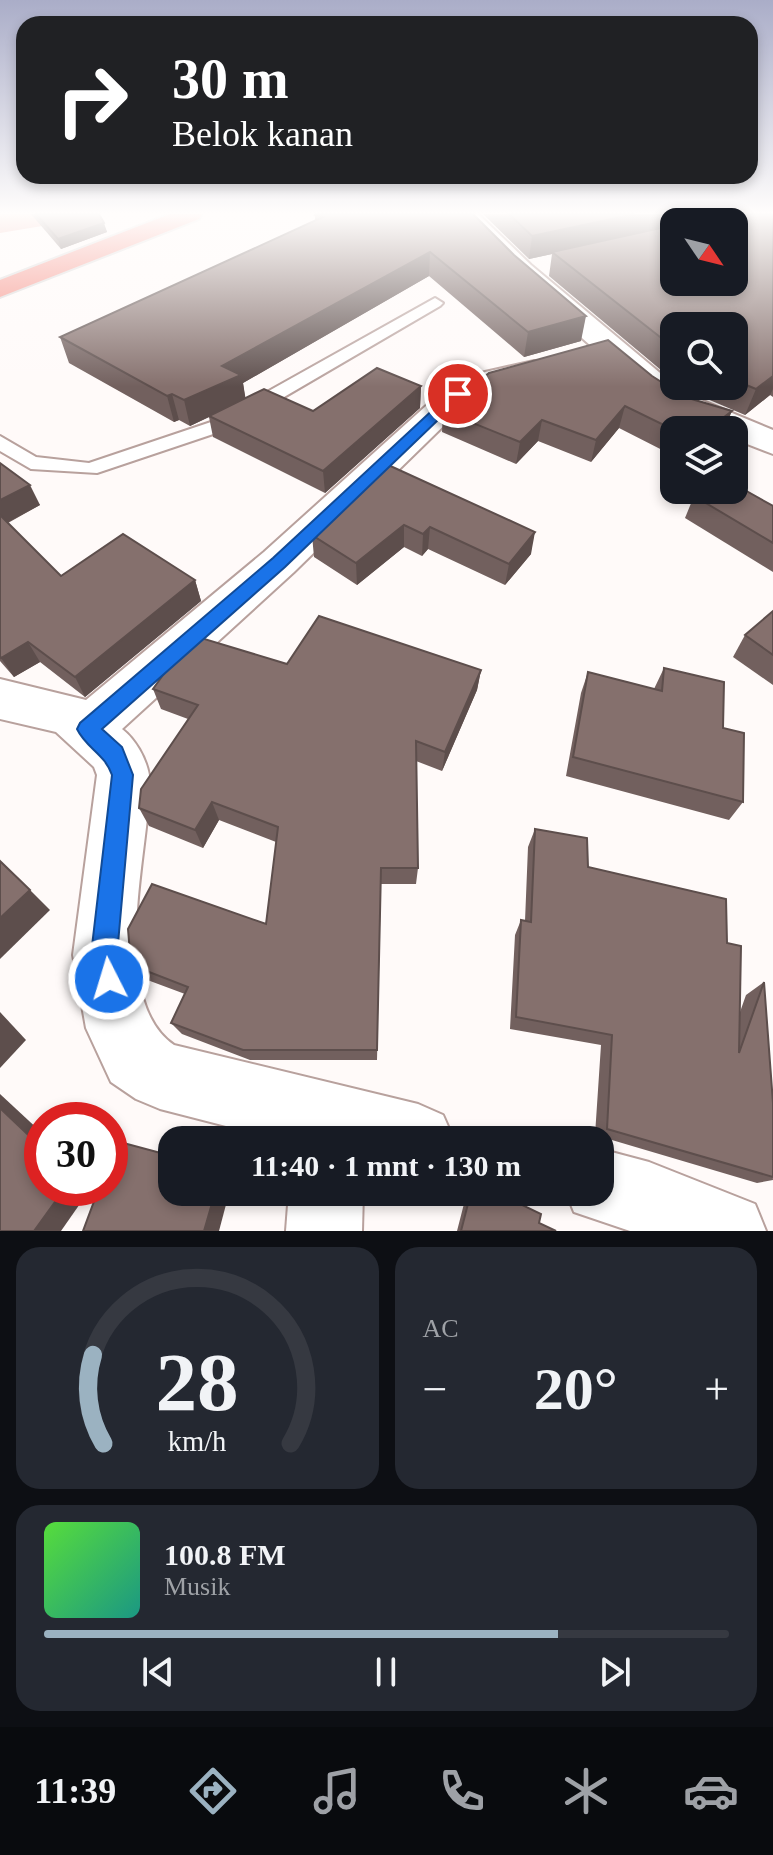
<!DOCTYPE html>
<html lang="id">
<head>
<meta charset="utf-8">
<style>
  :root { --surface:#171b24; --page:#242831; --text:#f1f3f6; --muted:#9ea1a6; --line:#363941; --accent:#9bb2c1 }
  body { margin:0; font-family:Georgia,serif; background:var(--page); color:var(--text); height:100vh; display:flex; flex-direction:column; font-size:30px; white-space:nowrap }
  * { box-sizing:border-box; margin:0 }
  p { font-size:26px; color:var(--muted) }
  .icon { flex:none; width:44px; height:44px; fill:none; stroke:currentColor; stroke-width:2; stroke-linecap:round; stroke-linejoin:round }
  .map { position:relative; height:1231px; overflow:hidden }
  .sheet { display:flex; flex-direction:column; gap:16px; padding:16px; background:#0d0f14; flex:1 }
  .sheet>* { flex:none }
  .guide { position:absolute; left:16px; top:16px; width:742px; height:168px; border-radius:24px; box-shadow:0 4px 12px #0003; background:#202124; color:#fff; overflow:hidden }
  .needle { width:52px; rotate:125deg }
  .fabs { position:absolute; left:660px; top:208px; display:grid; gap:16px }
  .fabs a { display:grid; place-items:center; width:88px; height:88px; border-radius:16px; background:var(--surface); box-shadow:0 4px 12px #0003; font-size:40px }
  .speed { position:absolute; left:24px; top:1102px; display:flex; gap:16px; font-size:40px; font-weight:700; text-align:center }
  .speed>* { display:grid; place-content:center; width:104px; height:104px; border-radius:50%; background:var(--surface); box-shadow:0 4px 12px #0003; line-height:1 }
  .speed .limit { border:12px solid #d22; background:#fff; color:#111 }
  .pin { position:absolute; display:grid; place-items:center; width:68px; height:68px; color:#fff; margin:-34px; border:4px solid #fff; border-radius:50%; box-shadow:0 2px 8px #0007 }
  .me { position:absolute; width:88px; margin:-44px; rotate:355deg; stroke-linejoin:round; filter:drop-shadow(0 0 6px #0008) }
  .turn { display:flex; align-items:center; gap:28px; height:168px; padding:0 24px; font-size:36px }
  .turn .icon { width:104px; height:104px; stroke-width:2.5 }
  .turn b { display:block; font-size:56px; line-height:68px }
  .big { font-size:60px; font-weight:600; line-height:1.1 }
  .sheet .widget { flex:1; display:flex; flex-direction:column; justify-content:center; gap:12px; min-width:0; padding:0 28px; border-radius:24px; background:var(--page) }
  .sheet .dial { align-items:center; gap:0 }
  .dial svg { height:208px; overflow:visible; fill:none; stroke:var(--line); stroke-width:7; stroke-linecap:round; text-anchor:middle }
  .dial text { fill:var(--text); stroke:none }
  .song { display:flex; align-items:center; gap:24px }
  .cover { width:96px; height:96px; border-radius:12px; background:linear-gradient(135deg,hsl(110 70% 55%),hsl(170 70% 35%)) }
  .played { height:8px; border-radius:4px; background:linear-gradient(90deg,var(--accent) 75%,var(--line) 75%) }
  .keys { display:flex; justify-content:space-around; direction:ltr }
  .heat { display:flex; justify-content:space-between; align-items:center; font-size:44px; direction:ltr }
  .sheet .tiles { flex:1; display:grid; gap:16px; grid-template-columns:1fr 1fr }
  .widget:last-child { grid-column:span 2 }
  .trip { position:absolute; left:158px; top:1126px; width:456px; height:80px; border-radius:24px; background:var(--surface); box-shadow:0 4px 12px #0003; font-weight:600; line-height:80px; text-align:center }
  .tab-bar { display:flex; height:128px; justify-content:space-around; align-items:center; background:#090b0e; color:var(--muted) }
  .tab-bar .icon { width:56px; height:56px }
  .tab-bar .current { color:var(--accent) }
  .tab-bar b { font-size:36px; color:var(--text) }
  .map>svg:first-child { display:block }
</style>
</head>
<body>
<div class="map">
<svg width="773" height="1231" viewBox="0 0 773 1231">
  <rect width="100%" height="100%" fill="#fffaf9"/>
  <g fill="none" stroke-linecap="round" stroke-linejoin="round">
    <path fill="#eda399" fill-rule="evenodd" d="M0,214H66L60,223L0,233Z"/>
    <defs>
      <path id="service" d="M435,298L443,303L440,306L231,428L97,473L31,469L0,451V436L36,457L89,463L217,420Z"/>
      <g id="minor">
        <path d="M454,214H478L531,265L684,393L773,430V454L734,439V430H714L660,407L513,277Z"/>
        <path d="M534,361L545,363L550,370L545,377L485,391L469,401L294,572L122,729C135,739 146,758 149,775C151,788 148,805 147,818C141,880 115,1005 174,1045L418,1104L443,1115L454,1140H280L160,1109L136,1099L111,1082L86,1028L73,955L97,775L94,767L56,732L0,719V679L86,700L264,552L447,387L463,377Z"/>
        <path d="M600,1149L649,1162L755,1204L766,1231H630L574,1212L566,1192H600Z"/>
        <path d="M289,1192H363L362,1231H286Z"/>
      </g>
      <path id="trunk" d="M170,214H202L199,219L0,297V280Z"/>
    </defs>
    <use href="#service" stroke="#b8a19d" stroke-width="4"/>
    <use href="#minor" stroke="#b8a19d" stroke-width="4"/>
    <use href="#trunk" stroke="#d8d6d6" stroke-width="4"/>
    <use href="#service" fill="#fff" fill-rule="evenodd"/>
    <use href="#minor" fill="#fff" fill-rule="evenodd"/>
    <use href="#trunk" fill="#f4847a" fill-rule="evenodd"/>
  </g>
  <g fill="#72605e" fill-rule="evenodd">
    <path d="M31,214H99L107,232L61,249Z"/>
    <path d="M473,214L581,341L524,357L429,276L243,383L245,398L313,411L421,386L420,408L325,493L213,437L209,417L190,426L179,420L174,422L69,363L60,337L315,221V215Z"/>
    <path d="M483,214H773V397L770,395L745,415L686,390L680,386H734V326H674V381L549,276L552,254L529,259ZM674,222H734L674,282Z"/>
    <path d="M608,340L674,430V456L619,428L591,462L538,441L516,464L442,432L443,411Z"/>
    <path d="M0,463L40,505L8,523L61,576L195,580L201,601L85,697L40,662L14,677L0,661Z"/>
    <path d="M386,464L531,554L505,585L428,549L422,556L404,547L357,585L314,557L312,535Z"/>
    <path d="M694,496L773,506V572L685,518Z"/>
    <path d="M773,611V685L733,657L745,635Z"/>
    <path d="M287,664L481,670L477,690L442,771L416,761L418,868L416,884H381L377,1060H250L182,1034L171,1023L185,994L142,978L131,965L266,924L276,842L219,820L203,848L149,826L139,808L188,719L161,709L153,689Z"/>
    <path d="M664,668L723,728L743,802L729,820L566,776L581,693L588,672L654,689Z"/>
    <path d="M535,829L588,867L727,943L740,1012L746,995L764,982L773,1180L757,1183L595,1135L601,1045L510,1029L515,935L521,920L525,921L528,847Z"/>
    <path d="M467,1192H495L539,1223L556,1231H457Z"/>
  </g>
  <g fill="#5d4e4c">
    <path d="M635,214H679L677,222H674V227L552,252V254L529,259L532,236Z"/>
    <path d="M104,223L107,232L61,249L58,239Z"/>
    <path d="M430,252L429,276L243,383L246,401L209,416V417L190,426L184,400L222,366Z"/>
    <path d="M586,316L581,341L524,357L528,332Z"/>
    <path d="M773,376V389L770,395L745,415L756,389Z"/>
    <path d="M421,386L420,408L325,493L323,471Z"/>
    <path d="M172,394L179,420L174,422L167,396Z"/>
    <path d="M625,406L619,428L591,462L596,440Z"/>
    <path d="M732,411L724,430H707Z"/>
    <path d="M542,420L538,441L516,464L520,442Z"/>
    <path d="M30,485L40,505L1,526L0,524V500Z"/>
    <path d="M404,525V547L357,585L356,563Z"/>
    <path d="M430,527L428,549L422,556L423,534Z"/>
    <path d="M535,532L531,554L505,585L509,564Z"/>
    <path d="M195,580L201,601L85,697L75,677Z"/>
    <path d="M28,642L40,662L14,677L1,658Z"/>
    <path d="M481,670L477,690L442,771L445,752Z"/>
    <path d="M212,802L219,820L203,848L195,830Z"/>
    <path d="M30,890L50,910L0,959V918Z"/>
    <path d="M0,1012L26,1040L0,1068Z"/>
    <path d="M0,1094L42,1133V1148L0,1108Z"/>
    <path d="M65,1188H91L61,1231H34Z"/>
    <path d="M215,1193L228,1197L219,1231H204Z"/>
  </g>
  <g fill="#85706d" stroke="#5d4e4c" stroke-width="2">
    <path d="M36,214H99L104,223L58,239Z"/>
    <path d="M316,214H473L514,255L586,316L528,332L430,252L222,366L241,375L184,400L172,394L167,396L60,337L323,217L315,215Z"/>
    <path d="M509,214H635L532,236Z"/>
    <path d="M682,214H773V376L756,389L734,380V326H674V348L552,252L674,225V282H734V222H681Z"/>
    <path d="M608,340L652,376L685,397L732,411L707,430H674L625,406L596,440L542,420L520,442L443,411L489,373Z"/>
    <path d="M377,368L421,386L323,471L209,416L264,389L313,411Z"/>
    <path d="M0,463L30,485L0,500Z"/>
    <path d="M386,464L535,532L509,564L430,527L423,534L404,525L356,563L312,535Z"/>
    <path d="M734,484L773,506V543L694,496L698,490H734Z"/>
    <path d="M0,515L61,576L123,534L195,580L75,677L28,642L1,658L0,656Z"/>
    <path d="M773,611V655L745,635Z"/>
    <path d="M319,616L481,670L445,752L416,741L418,868H381L377,1050H243L171,1023L188,987L131,965L128,929L152,884L266,924L278,827L212,802L195,830L139,808L141,789L198,705L153,689L178,654L198,637L287,664Z"/>
    <path d="M664,668L724,682L723,728L744,733L743,802L573,757L588,672L662,691Z"/>
    <path d="M535,829L587,838L588,867L726,899L727,943L741,946L739,1053L764,982L773,1103V1177L607,1129L612,1035L516,1017L521,920L531,922Z"/>
    <path d="M0,861L30,890L0,918Z"/>
    <path d="M0,1108L42,1148V1188H65L34,1231H0Z"/>
    <path d="M116,1141L172,1156V1192L215,1193L204,1231H83L99,1188H110V1158Z"/>
    <path d="M471,1192H495L541,1214L539,1223L556,1231H461Z"/>
  </g>
  <linearGradient id="sky" x2="0" y2="1"><stop stop-color="#aaadc8"/><stop offset="0.55" stop-color="#fffdfc"/><stop offset="1" stop-color="#fffdfc" stop-opacity="0"/></linearGradient>
  <rect width="773" height="387" fill="url(#sky)"/>
  <path fill="#1a73e8" stroke="#114b97" stroke-width="2" d="M453,391L465,394L285,567L102,729L122,747L133,775L117,955L122,979L118,988L109,992L100,988L91,955L112,775C105,754 86,748 77,729L80,723L273,558Z"/>
</svg>
<div class="fabs">
<a><svg class="needle" viewBox="-14 -14 28 28"><path d="M0-13l5 13h-10z" fill="#e53935"/><path d="M0 13l5-13h-10z" fill="#9ea1a6"/></svg></a>
<a><svg class="icon" aria-label="search" viewBox="0 0 24 24"><circle cx="10" cy="10" r="6"/><path d="M15 15l6 6"/></svg></a>
<a><svg class="icon" aria-label="layers" viewBox="0 0 24 24"><path d="M12 4l9 5-9 5-9-5zM3 14l9 5 9-5"/></svg></a>
</div>
<div class="speed"><div class="limit">30</div></div>
<div class="pin" style="left:458px;top:394px;background:#d93025"><svg class="icon" aria-label="arrive" viewBox="0 0 24 24"><path d="M6 21V4h12l-3 4 3 4H6"/></svg></div>
<svg class="me" style="left:109px;top:979px" viewBox="-20 -20 40 40"><circle r="17" fill="#1a73e8" stroke="#fff" stroke-width="3"/><path d="M0-11L8 9 0 5-8 9z" fill="#fff"/></svg>
<div class="trip">11:40 · 1 mnt · 130 m</div>
<div class="guide">
<div class="turn"><svg class="icon" aria-label="right" viewBox="0 0 24 24"><path d="M7 20v-9h11M14 6l5 5-5 5"/></svg><div><b>30 m</b>Belok kanan</div></div>
</div>
</div>
<section class="sheet">
<div class="tiles">
<div class="widget dial"><svg viewBox="0 0 100 80">
<path d="M14 69A42 42 0 1 1 86 69"/>
<path d="M14 69A42 42 0 0 1 10 35" stroke="#9bb2c1"/>
<text x="50" y="56" font-size="32" font-weight="700">28</text>
<text x="50" y="72" font-size="11">km/h</text>
</svg></div>
<div class="widget"><p>AC</p>
<div class="heat"><a>−</a><b class="big">20°</b><a>+</a></div>
</div>
<div class="widget">
<div class="song"><i class="cover"></i><div><b>100.8 FM</b><p>Musik</p></div></div>
<div class="played"></div>
<div class="keys"><svg class="icon" aria-label="previous" viewBox="0 0 24 24"><path d="M18 5L8 12l10 7zM5 5v14"/></svg><svg class="icon" aria-label="pause" viewBox="0 0 24 24"><path d="M8 5v14M16 5v14"/></svg><svg class="icon" aria-label="next" viewBox="0 0 24 24"><path d="M6 5l10 7-10 7zM19 5v14"/></svg></div>
</div>
</div>
</section>
<nav class="tab-bar">
<b>11:39</b>
<svg class="icon current" aria-label="directions" viewBox="0 0 24 24"><path d="M12 3l9 9-9 9-9-9zM9 14v-3h6M13 9l2 2-2 2"/></svg>
<svg class="icon" aria-label="music" viewBox="0 0 24 24"><path d="M9 18V5l10-2v13"/><circle cx="6" cy="18" r="3"/><circle cx="16" cy="16" r="3"/></svg>
<svg class="icon" aria-label="phone" viewBox="0 0 24 24"><path d="M5 4h4l2 5-3 2q2 4 5 5l2-3 5 2v4C11 20 4 13 5 4z"/></svg>
<svg class="icon" aria-label="climate" viewBox="0 0 24 24"><path d="M12 3v18M4 7l16 10M4 17L20 7"/></svg>
<svg class="icon" aria-label="car" viewBox="0 0 24 24"><path d="M5 17H2v-5l4-1 3-4h7l3 4 3 1v5h-3M9 17h6M6 11h13"/><circle cx="7" cy="17" r="2"/><circle cx="17" cy="17" r="2"/></svg>
</nav>
</body>
</html>
